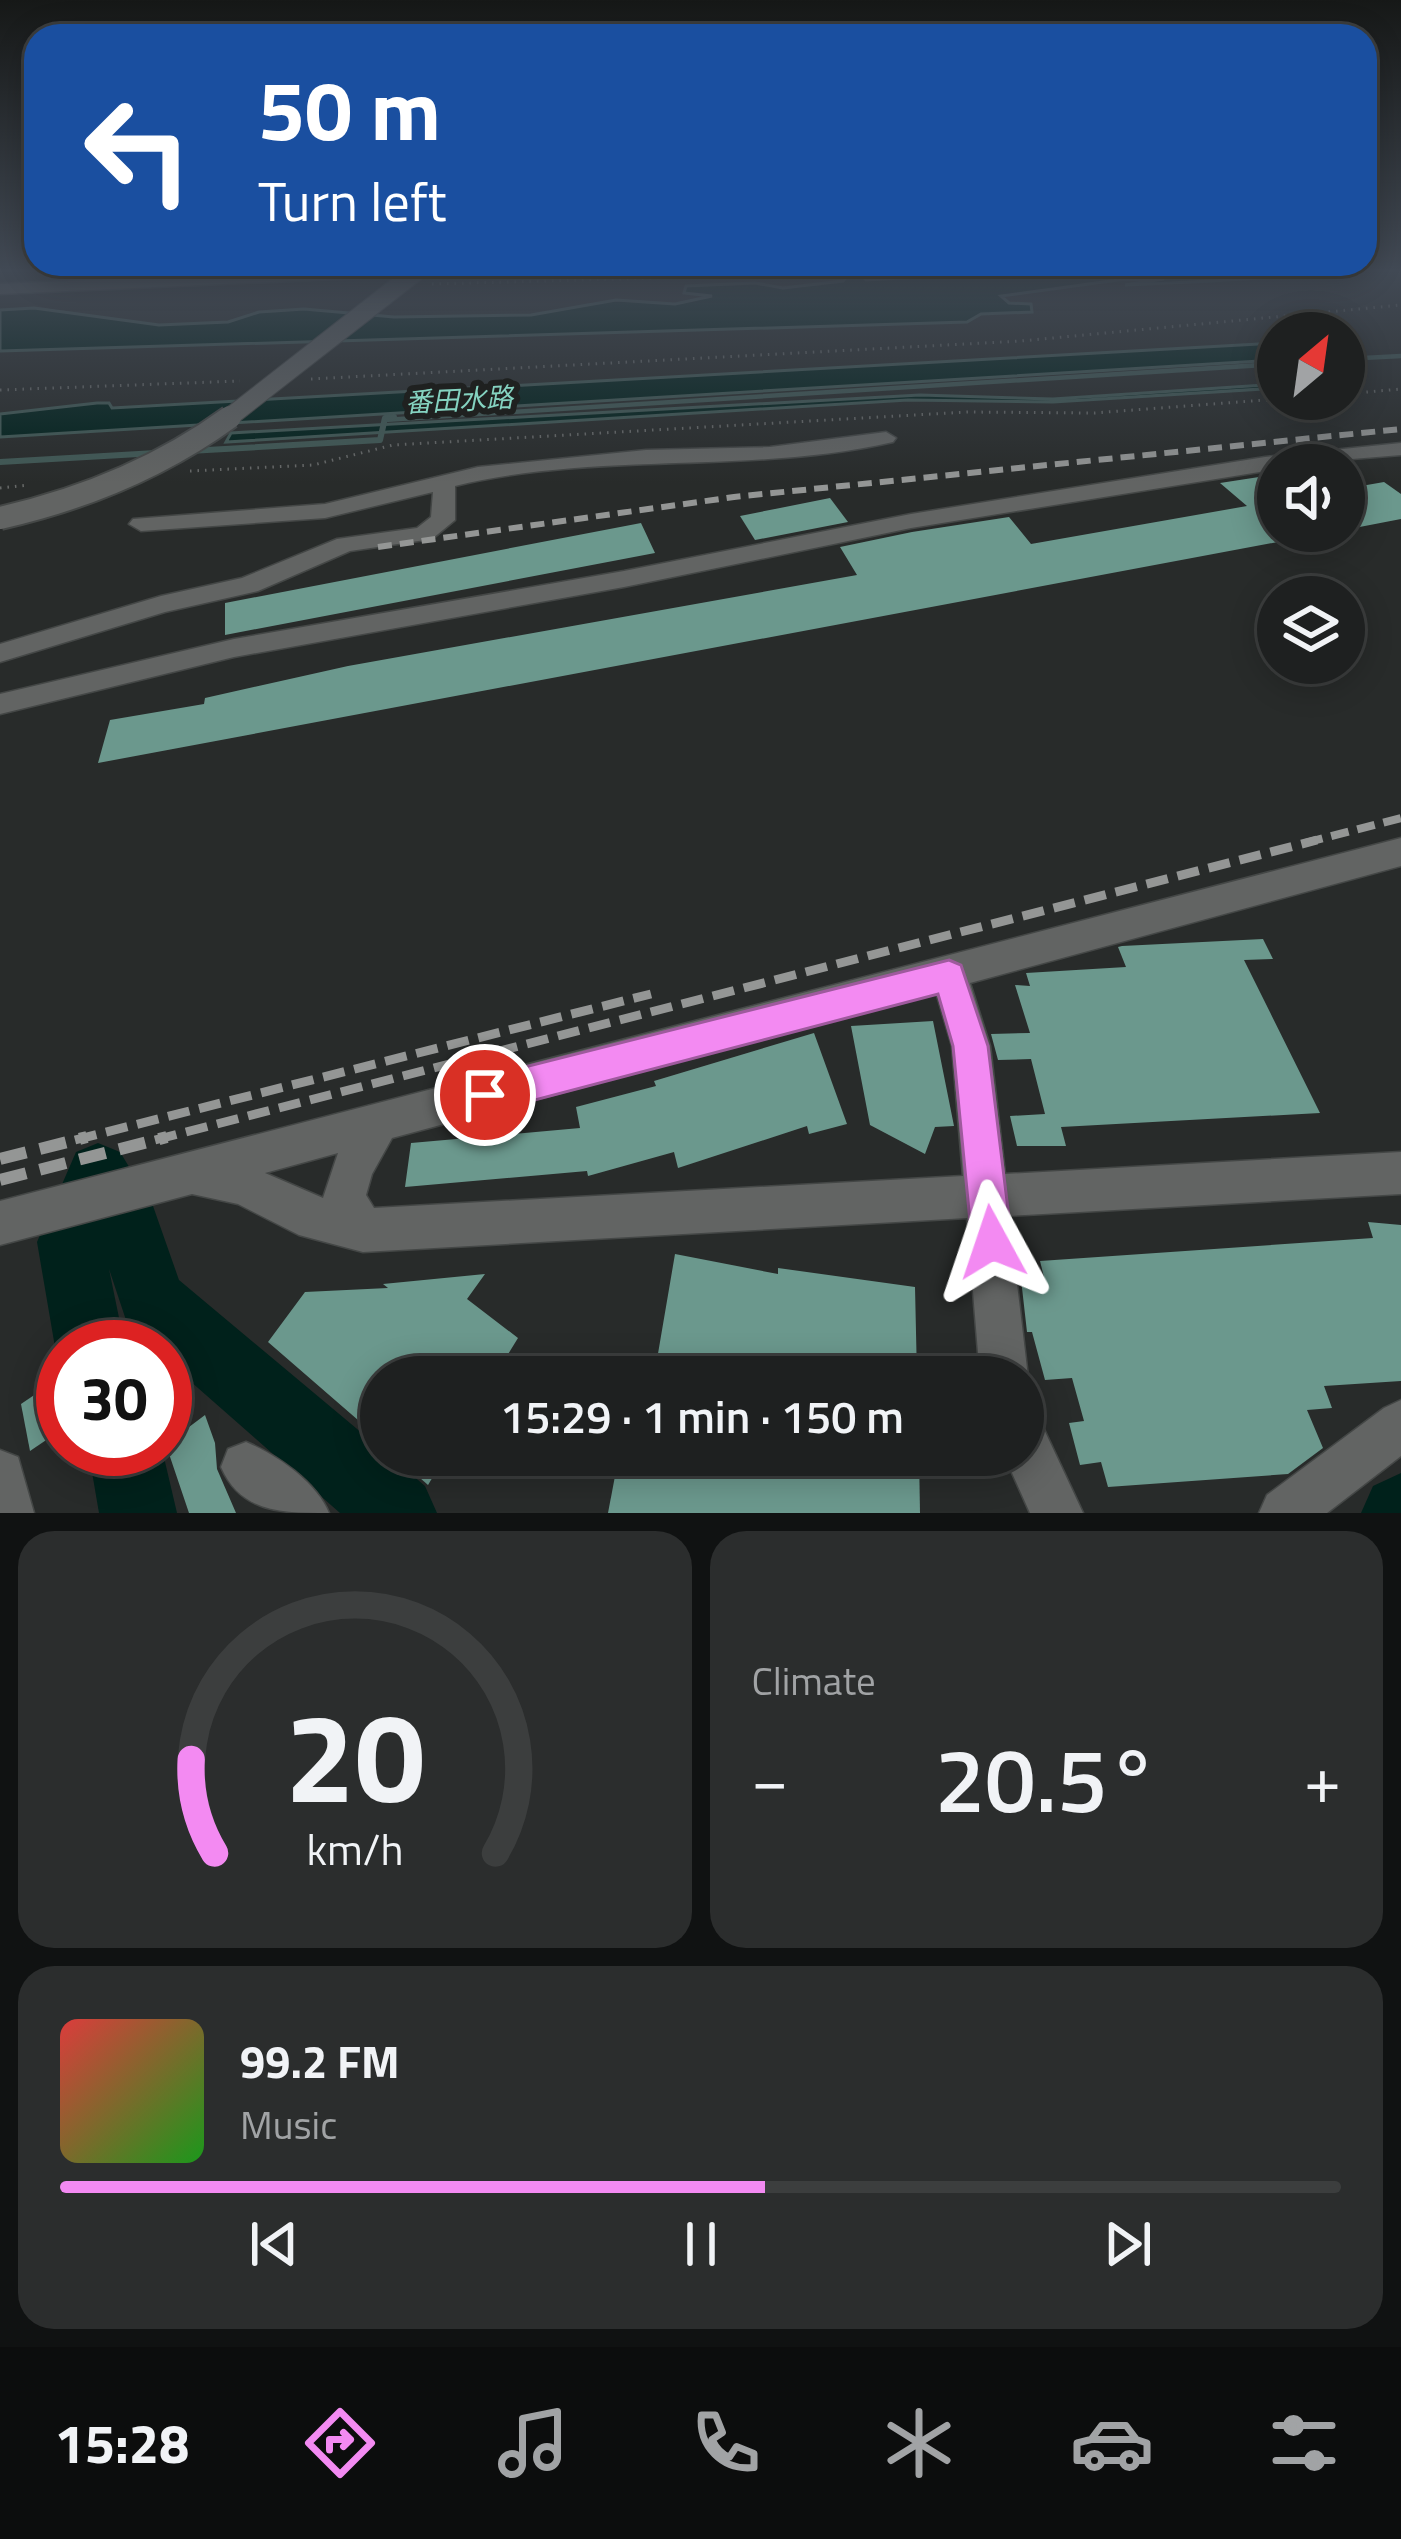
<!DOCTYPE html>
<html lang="en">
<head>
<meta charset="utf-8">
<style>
  :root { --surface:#1e2020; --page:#2b2d2d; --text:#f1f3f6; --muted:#a1a3a5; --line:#3c3e3e; --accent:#f38af2 }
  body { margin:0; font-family:"Titillium Web","Noto Sans JP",sans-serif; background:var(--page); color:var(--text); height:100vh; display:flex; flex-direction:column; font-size:45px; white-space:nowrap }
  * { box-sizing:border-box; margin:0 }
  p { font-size:39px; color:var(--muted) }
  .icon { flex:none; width:66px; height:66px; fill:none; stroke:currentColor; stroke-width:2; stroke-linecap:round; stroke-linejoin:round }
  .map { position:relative; height:1513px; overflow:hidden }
  .side { display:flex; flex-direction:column; gap:18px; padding:18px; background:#101212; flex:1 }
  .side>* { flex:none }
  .hud { position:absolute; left:24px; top:24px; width:1353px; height:252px; border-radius:36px; box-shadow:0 6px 30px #0003,0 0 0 3px var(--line); background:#1a4fa0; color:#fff; overflow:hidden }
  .needle { width:78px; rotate:29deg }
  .controls { position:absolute; left:1257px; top:312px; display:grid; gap:24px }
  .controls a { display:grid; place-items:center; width:108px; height:108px; border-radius:50%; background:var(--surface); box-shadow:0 6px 30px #0003,0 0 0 3px var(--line); font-size:60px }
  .speed { position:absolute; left:36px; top:1320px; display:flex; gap:24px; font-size:60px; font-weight:700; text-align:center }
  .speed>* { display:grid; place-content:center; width:156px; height:156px; border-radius:50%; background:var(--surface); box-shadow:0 6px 30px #0003,0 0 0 3px var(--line); line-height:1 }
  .speed .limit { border:18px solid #d22; background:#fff; color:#111 }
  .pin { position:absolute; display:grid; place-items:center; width:102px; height:102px; color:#fff; margin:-51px; border:6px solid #fff; border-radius:50%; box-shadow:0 3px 12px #0007 }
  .me { position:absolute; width:132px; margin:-66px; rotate:355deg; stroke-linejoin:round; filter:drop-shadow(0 0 9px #0008) }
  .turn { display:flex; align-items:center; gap:42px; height:252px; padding:0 36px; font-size:54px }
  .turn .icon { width:156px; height:156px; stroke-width:2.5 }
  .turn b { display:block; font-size:84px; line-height:102px }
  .big { font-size:90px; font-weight:600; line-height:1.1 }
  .side .tile { flex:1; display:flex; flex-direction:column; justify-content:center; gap:18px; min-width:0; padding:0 42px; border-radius:36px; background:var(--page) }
  .side .dial { align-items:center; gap:0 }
  .dial svg { height:312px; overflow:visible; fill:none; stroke:var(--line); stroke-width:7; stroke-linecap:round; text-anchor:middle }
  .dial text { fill:var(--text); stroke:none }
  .song { display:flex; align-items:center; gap:36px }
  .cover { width:144px; height:144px; border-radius:18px; background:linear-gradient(135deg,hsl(0 70% 55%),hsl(120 70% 35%)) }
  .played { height:12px; border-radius:6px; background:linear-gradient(90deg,var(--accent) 55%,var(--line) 55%) }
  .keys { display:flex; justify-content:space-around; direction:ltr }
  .heat { display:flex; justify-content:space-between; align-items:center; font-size:66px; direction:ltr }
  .side .tiles { flex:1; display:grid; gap:18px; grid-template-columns:1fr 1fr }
  .tile:last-child { grid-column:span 2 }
  .trip { position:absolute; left:360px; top:1356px; width:684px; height:120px; border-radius:60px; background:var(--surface); box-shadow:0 6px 30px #0003,0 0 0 3px var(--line); font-weight:600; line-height:120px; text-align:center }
  .dock { display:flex; height:192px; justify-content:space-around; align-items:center; background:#0c0d0d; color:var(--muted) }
  .dock .icon { width:84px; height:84px }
  .dock .current { color:var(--accent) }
  .dock b { font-size:54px; color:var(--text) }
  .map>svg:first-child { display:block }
</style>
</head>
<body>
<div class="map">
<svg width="1401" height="1513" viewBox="0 0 1401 1513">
  <rect width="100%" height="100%" fill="#282b2a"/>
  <g fill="#00211b" stroke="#415955" stroke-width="3">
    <path d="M1032,271H1350C1275,278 1200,282 1125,285L1164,279L1118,280L1001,296L1009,303L1031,304L1032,312L981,314L967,322L0,351V310L34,308L159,325L228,322L259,312L304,309L394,317L531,315L616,300L675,304L712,296L684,293L686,286L755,283L783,288L843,281L848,275H862L866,280Z"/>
    <path d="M1278,343V360L0,437V414L97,403H109L112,408Z"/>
    <path d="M1278,384V388L1053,402L908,400L226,442L231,433L920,395L1053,399Z"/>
  </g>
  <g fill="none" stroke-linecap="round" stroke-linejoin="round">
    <g stroke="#415955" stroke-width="4.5">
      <path d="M1344,359L1401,356"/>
      <path d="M384,420L1278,364"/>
    </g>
    <g stroke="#415955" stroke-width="6">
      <path d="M189,451L380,440L385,418L394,417"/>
      <path d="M0,462L156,453"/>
    </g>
    <g fill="#00211b" fill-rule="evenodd">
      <path d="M98,1143L120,1152L153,1206L179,1280L381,1449V1455H389L425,1486L437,1513H340L165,1359V1347H151L128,1326L109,1269L125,1347H63V1367L55,1347L37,1242L76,1152Z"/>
      <path d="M88,1449H162L177,1513H99Z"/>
      <path d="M1401,1473V1513H1361L1373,1486Z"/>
    </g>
  </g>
  <g fill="#6b988d">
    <path d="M1278,474V542L98,763L110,720L204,704L205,698L348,666L857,575L840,547L912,532L1009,517L1031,544L1247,506L1220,483Z"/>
    <path d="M1384,482L1401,494V519L1344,530V489Z"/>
    <path d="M830,498L848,522L755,540L740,516Z"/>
    <path d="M641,523L655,553L225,635V603Z"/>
    <path d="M1263,939L1273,959L1244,960L1320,1113L1061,1127L1066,1146H1017L1010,1116L1045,1114L1031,1059L998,1060L991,1034L1030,1033L1015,985L1030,986L1026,973L1126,967L1118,947L1122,946Z"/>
    <path d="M933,1021L954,1126L935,1127L925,1154L870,1125L851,1026Z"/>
    <path d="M814,1033L847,1124L809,1134L807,1126L678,1168L674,1152L588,1176L587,1171L405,1187L411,1143L580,1128L576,1107L656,1086L654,1081Z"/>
    <path d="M1368,1222L1401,1225V1381L1324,1386L1332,1408L1307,1410L1323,1448L1288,1474L1108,1487L1101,1462L1080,1465L1069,1423L1084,1421L1072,1378L1045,1380L1032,1332H1027L1021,1279L1044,1277L1040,1261L1373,1238Z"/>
    <path d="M675,1254L778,1274V1268L915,1287L917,1377H654Z"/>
    <path d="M485,1274L467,1299L518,1338L494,1377H381V1440L268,1342L305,1292L388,1288L383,1284Z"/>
    <path d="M52,1383L61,1430L30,1451L21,1404Z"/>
    <path d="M183,1407L189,1427L205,1415L215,1443L217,1469L236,1513H189L165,1442V1421Z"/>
    <path d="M394,1455H446L428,1485Z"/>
    <path d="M619,1455H919L920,1513H608Z"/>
  </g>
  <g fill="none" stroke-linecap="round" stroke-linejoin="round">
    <defs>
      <g id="minor">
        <path d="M298,271H412L404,276L0,294V284Z"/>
        <path d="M886,432L896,438L893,442C750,475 598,451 455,486V520L432,539L350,551L258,591L165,612L0,662V644L161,596L242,578L337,539L417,528L431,517L433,492L325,518L141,531L129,524L133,519L325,504L478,467L646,450L770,447Z"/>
        <path d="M1401,443V455L1278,465V469L911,528L624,587L234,657L0,714V694L234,639L624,571L911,514L1265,457Z"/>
        <path d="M1401,838V866L970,983L990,1046L1005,1174L1401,1152V1194L1009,1216L1028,1377L1023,1389V1377H980L967,1218L363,1252L299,1235L238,1204L192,1194L0,1245V1201ZM936,992L952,1046L963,1176L374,1208L366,1195L372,1174L392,1138ZM338,1153L323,1198L265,1173Z"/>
        <path d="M1401,1400V1456L1327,1513H1259L1267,1495L1384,1408Z"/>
        <path d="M1023,1416L1041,1423L1083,1513H1030L1004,1455H1023Z"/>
        <path d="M246,1442C277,1455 316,1482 329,1513C282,1513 241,1513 221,1467L228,1449Z"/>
        <path d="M0,1450L18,1457L34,1513H0Z"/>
      </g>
    </defs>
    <use href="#minor" stroke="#444746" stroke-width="3"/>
    <g stroke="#676968" stroke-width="3" stroke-dasharray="1.5 6" stroke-linecap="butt">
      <path d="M436,274L628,271"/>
      <path d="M432,284L918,271"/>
      <path d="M311,379L1021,341L1401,305"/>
      <path d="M0,390L240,381"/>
      <path d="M1344,394L1401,389"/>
      <path d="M190,471L313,465L393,445L967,412L1094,413L1278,399"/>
      <path d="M0,488L29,485"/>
    </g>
    <use href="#minor" fill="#626463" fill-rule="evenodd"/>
    <path stroke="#949695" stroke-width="6" stroke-dasharray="14 8" stroke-linecap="butt" d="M378,547L734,497L1401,429"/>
    <path stroke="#949695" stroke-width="8" stroke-dasharray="18 9" stroke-linecap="butt" d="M1305,843L1401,818"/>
    <g stroke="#949695" stroke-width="9" stroke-dasharray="22 10" stroke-linecap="butt">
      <path d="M75,1140L651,994"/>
      <path d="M155,1140L1317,840"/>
    </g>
    <g stroke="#949695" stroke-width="12" stroke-dasharray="27 14" stroke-linecap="butt">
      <path d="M0,1159L87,1137"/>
      <path d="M0,1180L167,1137"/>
    </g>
    <defs>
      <path id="minor-bridge-far1" d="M226,420L417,271"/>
      <path id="minor-bridge" d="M0,518C84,499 160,468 230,417"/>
    </defs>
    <use href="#minor-bridge-far1" stroke="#444746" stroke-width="20" stroke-linecap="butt"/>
    <use href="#minor-bridge" stroke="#444746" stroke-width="26" stroke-linecap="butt"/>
    <use href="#minor-bridge-far1" stroke="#626463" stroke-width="18"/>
    <use href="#minor-bridge" stroke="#626463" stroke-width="22"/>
  </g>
  <linearGradient id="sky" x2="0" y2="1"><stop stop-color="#161817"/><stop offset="0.56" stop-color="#424a55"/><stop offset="1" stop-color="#424a55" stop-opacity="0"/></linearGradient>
  <rect width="1401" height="483" fill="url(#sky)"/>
  <path fill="#f38af2" stroke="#9e5a9d" stroke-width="3" d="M949,960L961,965L988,1046L1012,1242L1006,1256L992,1262L978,1256L972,1242L953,1046L938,994L485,1113L472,1108L467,1095L472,1083L485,1077Z"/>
  <g text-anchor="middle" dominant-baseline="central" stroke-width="12" stroke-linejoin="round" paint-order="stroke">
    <g font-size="27" font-style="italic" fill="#85d3c1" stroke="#1f2120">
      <text transform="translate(459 399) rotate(-3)">番田水路</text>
    </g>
  </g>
</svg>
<div class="controls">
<a><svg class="needle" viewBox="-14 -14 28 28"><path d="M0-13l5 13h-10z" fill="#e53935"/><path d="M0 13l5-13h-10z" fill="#a1a3a5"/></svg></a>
<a><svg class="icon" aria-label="sound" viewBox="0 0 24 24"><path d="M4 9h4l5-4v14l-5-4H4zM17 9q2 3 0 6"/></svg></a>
<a><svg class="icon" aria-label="layers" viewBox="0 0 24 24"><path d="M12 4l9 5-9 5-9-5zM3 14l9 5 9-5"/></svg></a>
</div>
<div class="speed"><div class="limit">30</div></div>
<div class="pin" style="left:485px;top:1095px;background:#d93025"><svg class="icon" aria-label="arrive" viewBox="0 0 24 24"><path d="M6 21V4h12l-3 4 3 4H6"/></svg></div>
<svg class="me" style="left:992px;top:1242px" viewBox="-20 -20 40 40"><path d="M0-17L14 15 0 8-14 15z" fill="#f38af2" stroke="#fff" stroke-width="4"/></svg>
<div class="trip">15:29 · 1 min · 150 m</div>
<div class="hud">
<div class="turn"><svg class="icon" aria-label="left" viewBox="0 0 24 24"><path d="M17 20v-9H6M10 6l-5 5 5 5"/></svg><div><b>50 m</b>Turn left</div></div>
</div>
</div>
<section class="side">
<div class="tiles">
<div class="tile dial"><svg viewBox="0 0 100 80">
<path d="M14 69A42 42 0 1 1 86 69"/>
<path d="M14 69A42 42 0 0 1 8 45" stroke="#f38af2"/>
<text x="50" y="56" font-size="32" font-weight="700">20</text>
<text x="50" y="72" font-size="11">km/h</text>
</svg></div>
<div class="tile"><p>Climate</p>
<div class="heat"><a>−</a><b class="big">20.5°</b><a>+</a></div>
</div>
<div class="tile">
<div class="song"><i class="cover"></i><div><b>99.2 FM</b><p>Music</p></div></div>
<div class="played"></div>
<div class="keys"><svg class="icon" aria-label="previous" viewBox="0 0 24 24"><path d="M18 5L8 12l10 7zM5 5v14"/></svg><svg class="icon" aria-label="pause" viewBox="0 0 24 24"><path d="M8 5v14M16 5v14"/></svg><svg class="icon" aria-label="next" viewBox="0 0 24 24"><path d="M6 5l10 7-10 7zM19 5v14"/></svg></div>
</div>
</div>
</section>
<nav class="dock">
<b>15:28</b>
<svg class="icon current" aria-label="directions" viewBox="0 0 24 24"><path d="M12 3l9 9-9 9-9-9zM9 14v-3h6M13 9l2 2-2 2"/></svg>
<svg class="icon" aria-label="music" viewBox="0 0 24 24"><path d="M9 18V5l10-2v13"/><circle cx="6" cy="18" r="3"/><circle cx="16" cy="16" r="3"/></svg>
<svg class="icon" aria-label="phone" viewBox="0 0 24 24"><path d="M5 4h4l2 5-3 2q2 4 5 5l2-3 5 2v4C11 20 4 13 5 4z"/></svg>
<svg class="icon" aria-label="climate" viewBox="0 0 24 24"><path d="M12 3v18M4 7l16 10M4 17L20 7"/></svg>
<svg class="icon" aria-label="car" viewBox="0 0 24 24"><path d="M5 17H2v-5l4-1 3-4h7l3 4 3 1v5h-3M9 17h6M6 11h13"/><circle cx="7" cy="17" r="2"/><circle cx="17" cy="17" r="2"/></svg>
<svg class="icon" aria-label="filters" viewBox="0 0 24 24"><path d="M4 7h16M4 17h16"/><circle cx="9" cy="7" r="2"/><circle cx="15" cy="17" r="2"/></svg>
</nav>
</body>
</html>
